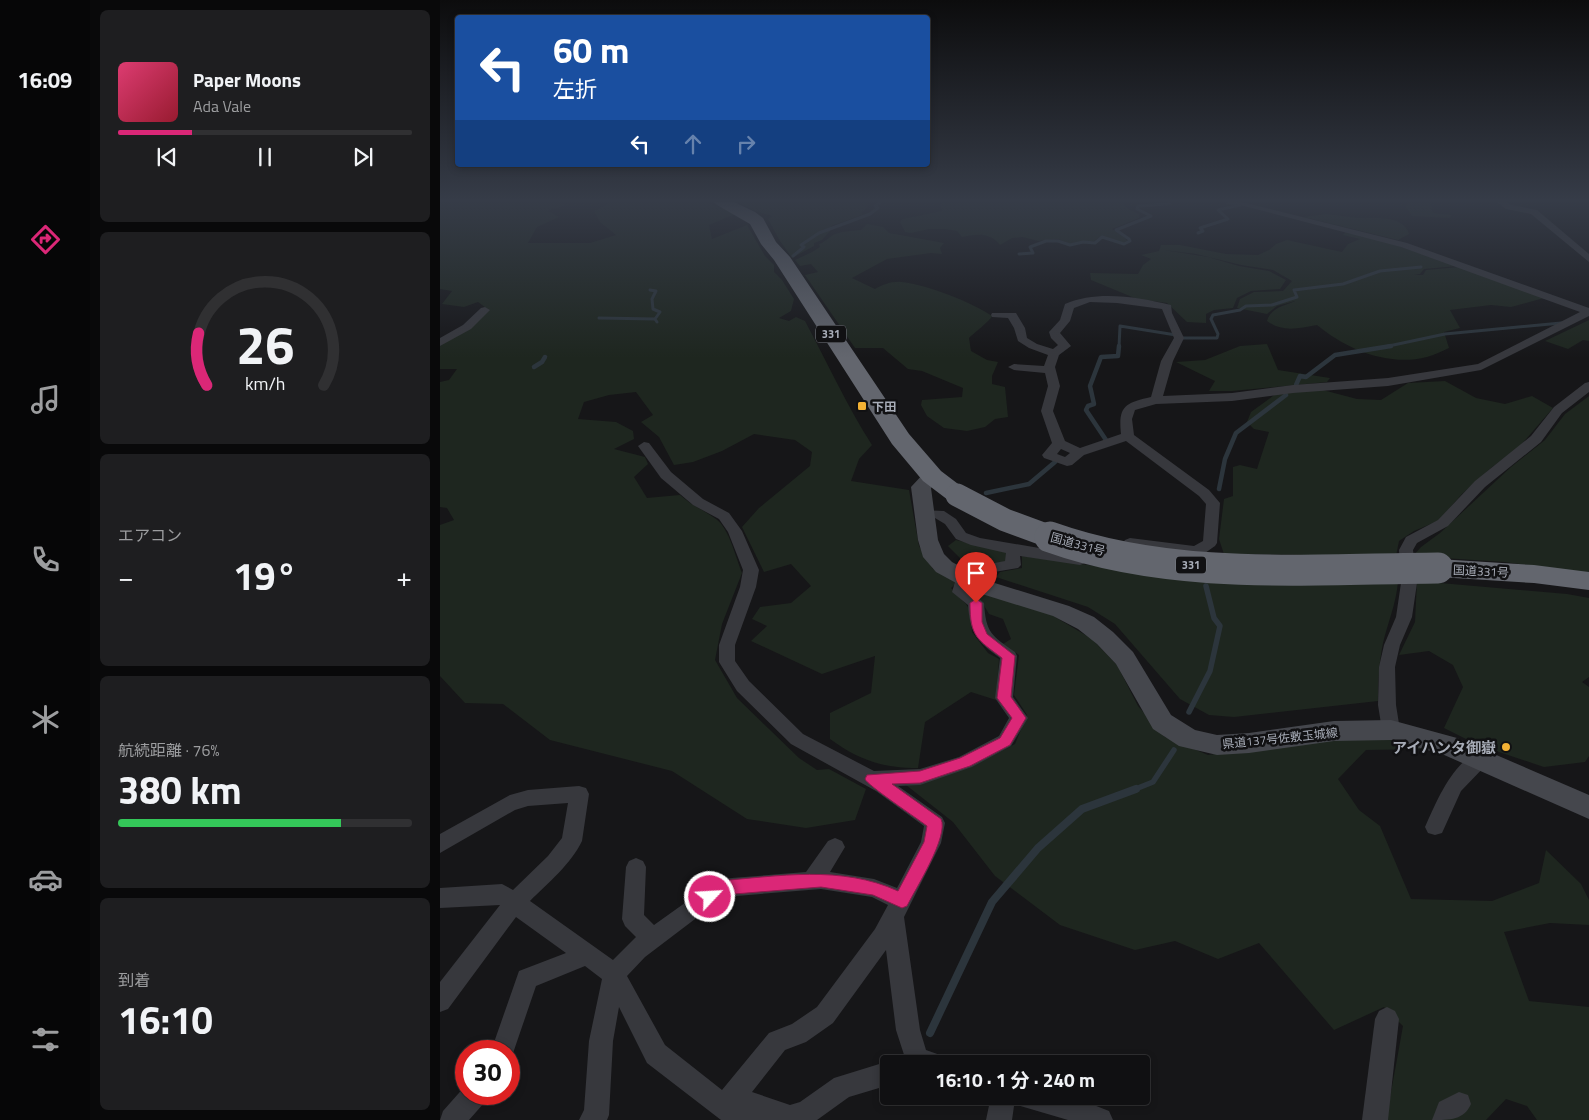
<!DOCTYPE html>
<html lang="ja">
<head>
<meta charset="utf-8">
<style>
  :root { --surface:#101012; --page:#1e1e20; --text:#f1f3f6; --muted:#9c9d9f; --line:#303032; --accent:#db2777 }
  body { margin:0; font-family:"Titillium Web","Noto Sans JP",sans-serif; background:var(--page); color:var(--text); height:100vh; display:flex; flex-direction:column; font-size:19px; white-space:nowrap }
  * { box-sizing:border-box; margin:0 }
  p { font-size:16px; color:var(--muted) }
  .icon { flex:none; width:28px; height:28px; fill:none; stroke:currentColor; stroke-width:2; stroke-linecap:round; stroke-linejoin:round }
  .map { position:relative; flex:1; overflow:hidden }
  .sheet { display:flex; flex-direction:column; gap:10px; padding:10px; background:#09090a; width:350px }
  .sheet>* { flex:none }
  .banner { position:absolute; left:15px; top:15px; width:475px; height:152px; border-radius:5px; box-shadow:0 2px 8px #0003,0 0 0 1px var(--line); background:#1a4fa0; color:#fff; overflow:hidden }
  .speed { position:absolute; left:15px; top:1040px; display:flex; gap:10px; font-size:25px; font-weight:700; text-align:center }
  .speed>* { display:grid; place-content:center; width:65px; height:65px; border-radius:50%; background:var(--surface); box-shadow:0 2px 8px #0003,0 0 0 1px var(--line); line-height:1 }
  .speed .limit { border:8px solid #d22; background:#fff; color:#111 }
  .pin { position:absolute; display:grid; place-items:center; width:42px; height:42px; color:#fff; margin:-51px -21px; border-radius:50% 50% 50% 0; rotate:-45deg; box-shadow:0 0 5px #0007 }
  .pin .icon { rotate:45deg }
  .me { position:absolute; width:55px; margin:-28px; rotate:65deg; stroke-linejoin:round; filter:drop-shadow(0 0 4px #0008) }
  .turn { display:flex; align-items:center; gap:18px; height:105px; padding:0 15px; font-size:22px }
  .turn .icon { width:65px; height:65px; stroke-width:2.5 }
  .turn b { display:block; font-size:35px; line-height:42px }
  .lanes { display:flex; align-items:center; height:48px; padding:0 15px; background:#0003; justify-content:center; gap:25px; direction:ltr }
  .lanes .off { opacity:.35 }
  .big { font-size:38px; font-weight:700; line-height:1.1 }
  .sheet .widget { flex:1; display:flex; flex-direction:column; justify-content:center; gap:8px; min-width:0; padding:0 18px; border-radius:8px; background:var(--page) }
  .sheet .dial { align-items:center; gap:0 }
  .dial svg { height:130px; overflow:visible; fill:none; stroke:var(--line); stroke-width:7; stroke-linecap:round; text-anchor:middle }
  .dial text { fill:var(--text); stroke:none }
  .song { display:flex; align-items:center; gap:15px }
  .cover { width:60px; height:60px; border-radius:8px; background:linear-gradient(135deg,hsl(340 70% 55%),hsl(350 70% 35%)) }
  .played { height:5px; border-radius:2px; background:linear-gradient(90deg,var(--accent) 25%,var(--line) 25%) }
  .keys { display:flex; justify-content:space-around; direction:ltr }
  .heat { display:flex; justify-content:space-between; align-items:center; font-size:28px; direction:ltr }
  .charge { height:8px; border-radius:4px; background:linear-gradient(90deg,#34c759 76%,var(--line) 0) }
  .trip { position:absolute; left:440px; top:1055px; width:270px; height:50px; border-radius:5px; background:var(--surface); box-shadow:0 2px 8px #0003,0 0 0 1px var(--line); font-weight:700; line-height:50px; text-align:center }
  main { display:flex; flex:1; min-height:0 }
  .tab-bar { display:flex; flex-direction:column; width:90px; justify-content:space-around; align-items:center; background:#060607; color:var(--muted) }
  .tab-bar .icon { width:35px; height:35px }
  .tab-bar .current { color:var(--accent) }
  .tab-bar b { font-size:22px; color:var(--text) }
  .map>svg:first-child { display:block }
</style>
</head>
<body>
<main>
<nav class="tab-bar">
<b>16:09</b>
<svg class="icon current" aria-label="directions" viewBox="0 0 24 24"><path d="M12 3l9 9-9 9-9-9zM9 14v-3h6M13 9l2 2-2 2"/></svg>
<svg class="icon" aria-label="music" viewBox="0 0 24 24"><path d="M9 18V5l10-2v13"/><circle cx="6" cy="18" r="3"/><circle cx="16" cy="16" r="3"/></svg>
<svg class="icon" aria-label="phone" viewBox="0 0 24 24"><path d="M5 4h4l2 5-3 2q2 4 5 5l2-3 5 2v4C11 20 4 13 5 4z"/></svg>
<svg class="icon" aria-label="climate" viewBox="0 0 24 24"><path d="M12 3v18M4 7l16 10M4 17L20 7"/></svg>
<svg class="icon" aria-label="car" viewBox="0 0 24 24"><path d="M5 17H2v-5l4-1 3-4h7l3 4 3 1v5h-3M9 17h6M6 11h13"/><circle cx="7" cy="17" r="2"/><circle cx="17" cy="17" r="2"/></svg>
<svg class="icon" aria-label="filters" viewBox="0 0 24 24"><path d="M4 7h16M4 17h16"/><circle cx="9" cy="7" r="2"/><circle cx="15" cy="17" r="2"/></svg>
</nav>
<section class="sheet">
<div class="widget">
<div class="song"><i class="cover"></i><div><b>Paper Moons</b><p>Ada Vale</p></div></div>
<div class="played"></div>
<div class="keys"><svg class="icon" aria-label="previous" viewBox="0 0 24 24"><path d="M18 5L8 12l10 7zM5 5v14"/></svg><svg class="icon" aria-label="pause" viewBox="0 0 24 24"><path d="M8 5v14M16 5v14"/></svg><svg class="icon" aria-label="next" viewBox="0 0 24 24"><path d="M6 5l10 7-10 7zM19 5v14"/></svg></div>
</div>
<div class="widget dial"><svg viewBox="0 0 100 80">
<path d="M14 69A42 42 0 1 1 86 69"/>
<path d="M14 69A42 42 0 0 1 9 37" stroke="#db2777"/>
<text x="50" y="56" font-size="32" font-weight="700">26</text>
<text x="50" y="72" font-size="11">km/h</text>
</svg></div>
<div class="widget"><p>エアコン</p>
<div class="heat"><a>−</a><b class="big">19°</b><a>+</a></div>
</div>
<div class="widget"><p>航続距離 · 76%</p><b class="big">380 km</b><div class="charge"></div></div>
<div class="widget"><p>到着</p><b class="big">16:10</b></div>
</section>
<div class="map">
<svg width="1149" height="1120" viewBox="0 0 1149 1120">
  <rect width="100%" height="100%" fill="#161618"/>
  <g fill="#1e261f">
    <path d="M0,202H117L126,205L108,211L119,217L97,227L88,243H150L176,235L160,222L154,211L172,202H267L295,214L269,225L272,239L307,225L325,256L334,265V272L342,280L354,299L351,311L339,318L349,321L356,317L365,321C387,362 407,406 432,445L419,459L411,481L469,490L479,546L493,569L519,581L511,588L526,604L531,612L532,632L548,653L559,659L556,700L531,692L485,722L478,768C442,768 419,760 390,739V713L431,693L435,656L382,674L311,641L327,626L312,619L320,607L351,603L371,586L351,564L324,572L302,527L319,508L370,466L372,452L355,440L314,434L282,451L253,462L234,465L219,437L201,422L213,415L196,392L169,395L144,402L138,419L176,422L193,431L194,439L174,449L205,457L208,464L194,477L207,498L240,495C252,506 264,510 276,519C289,528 296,558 302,573L282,624L275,660L297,698L359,758L377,770L389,769L426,789L415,820L366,828L307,819L232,771L110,740L63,704L25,703L0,676V525L14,520L7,508L0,507V382L9,380L17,369H0V346L49,310L38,302L24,307L2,304L12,291L0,289Z"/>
    <path d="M297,202H429L427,208L420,213L424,214L391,226V230L382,240L374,243V246L352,258L340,241L328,219L332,216L315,211Z"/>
    <path d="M502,202H682L688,209L699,214V218L672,229L685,238L687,241L682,243L661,236L654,241H642L630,244L618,239L598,241L583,237L572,238L560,245C550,232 536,234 522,237L517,231L505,229H489L471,233L465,232L460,222L463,219L502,211L500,205Z"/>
    <path d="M967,202H990L993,213L1012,215L1009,218L972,216L966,207Z"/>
    <path d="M886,214C897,215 908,217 918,218C934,219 963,214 969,234L958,240L864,217Z"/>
    <path d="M427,224L443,227L449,233L504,243L500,248L502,254L491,253L447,259L412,278L435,289C442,285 452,281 461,282C486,284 531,302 552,316C550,321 535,332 529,338L531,351L547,360L558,362L552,376V384L565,387L568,417L555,419L545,427L527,431L504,428L487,416L481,405L482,400L522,397L523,388L482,371L468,369L443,348H415L365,275L378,272L371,264L360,266L355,260L372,252L380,247L379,244C385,242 388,238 393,235C400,231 412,231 421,230Z"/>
    <path d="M907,231L947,242L1017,266L984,269L980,274L974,275H983L986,270L1019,267L1104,298L1071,307L1051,305L1010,310L1020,328L1004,332L1009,348C1002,351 994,355 987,357C948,367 906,349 877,325C859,328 843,333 827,321C831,307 845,306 855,301L837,306L827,314L797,308L800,299L814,292L843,291L852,281L833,270L801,265L756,254L724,250L768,257L799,266L829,271L846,280L840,289L811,291L797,298L793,308L774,310L766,314V323L747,322L727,303L697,299L651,280L650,273L698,274L703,265L711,259L701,255L719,251L721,245H740L786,254L818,255L829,250L836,244L847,240L902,252L908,244L920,239L903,235Z"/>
    <path d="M1149,320V341L1143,340L1128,349L1105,341Z"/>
    <path d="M827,344L838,370L890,378L887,382L792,391H769L775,381L736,362L765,360L800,346Z"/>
    <path d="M1005,381L1036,398L1065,404L1092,396L1113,408L1080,446L1051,468L1022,494L998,521L974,531L959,541L956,556L784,554L779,539L784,499L793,496V467L800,465L817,469L829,432L814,429L807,422L811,412L837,393L879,389L917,399L941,400L968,383Z"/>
    <path d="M1149,396V573L1064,562L973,556L981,547L1000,533L1071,467L1105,440L1125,414Z"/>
    <path d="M516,540L566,552L567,561L537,568L521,559L508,546Z"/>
    <path d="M582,556L715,574L958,582C956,604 948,622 943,643C939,663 938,681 938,701L794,717L769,715L740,699L675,624L648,607L556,577L560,572L582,568Z"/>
    <path d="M977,581L1127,594L1149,598V677L1142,682L1149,687V756L1145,762L1104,767L1038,745L1004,728L1023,687L1013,665L989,651L959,655L975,622Z"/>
    <path d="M531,588L600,608L652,639L677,665L698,706L725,737L768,755L888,739L948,738L985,749L926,750L898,779L919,810L940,826L971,899L1052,901L1099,883L1106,850L1141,884L1149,900V925L1110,923L1064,932L1089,1001L1149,1007V1120H1097L1087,1106L1066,1099L1046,1120H946L963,1026L944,1007L894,1030L819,943L778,959L735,941L695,950L620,925L555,876L513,822L466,785L529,768L575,744L587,715L574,695L579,655L563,644L571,639L563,619L549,614L542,602L528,592Z"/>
  </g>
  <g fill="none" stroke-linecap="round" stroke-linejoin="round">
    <g stroke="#2c353c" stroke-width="3">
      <path d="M758,233L763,231L760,228L788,219L778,210L800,205L786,202"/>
      <path d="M579,254L593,253L590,247L606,241H618L630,245L643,242L655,243L662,237L684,244L690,241L689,239L676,230L711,216L697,209L698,206L727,204L731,202"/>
      <path d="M353,256L364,247L361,245L379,233L430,214L438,208L435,206L441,202"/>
      <path d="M210,290L216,291L212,299L213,309L220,312L215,319"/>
      <path d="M159,318L215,319L217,322"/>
      <path d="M679,347L680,326L736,335L739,338H777L778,334L771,319L773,315L800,310L806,306L832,305L857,297L854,290L903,284L940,271L981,267"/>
      <path d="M944,347L1005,334L1121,323"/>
    </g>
    <g stroke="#2c353c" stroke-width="4.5">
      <path d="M94,367L102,362L105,357"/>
      <path d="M856,385L860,376L866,377L895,355L951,346"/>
      <path d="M666,440L646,410L648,406L654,404L650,386L661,357L678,356L679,346"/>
      <path d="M779,489L785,459L796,433L846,395"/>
      <path d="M546,493L589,484L615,462"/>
    </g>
    <g stroke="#2c353c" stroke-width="5.5">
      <path d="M749,712L770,671L780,626L774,618L766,586"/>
      <path d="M693,790L713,782L734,750"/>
    </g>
    <path stroke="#2c353c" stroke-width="8" d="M490,1033L552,902L598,848L642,809L696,789"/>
    <g fill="#37383d" fill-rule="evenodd">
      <path d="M789,202H802L967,243L1149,308V316L1041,370L948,386L853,393L792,401L716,404L695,410L692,419L694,435L769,490L780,503L777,543L775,546C763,554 747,568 732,563L730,560L732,557L741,554L690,548L685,546L683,543L685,540L690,538L754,546L763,541L766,504L759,496L686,441L644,455L632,465L627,466L604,458L602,455L612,443L601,411L608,386L605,373L574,370L568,367L574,364L604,366L608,355L589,348L578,341L574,328L568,318L552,317L551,315L552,313H576L585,328L587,338L597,344L613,349L618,345L611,338L609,332L620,320L625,304C657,290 698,297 731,305L732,313L744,338L733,361L723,396L792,393L853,385L948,378L1038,364L1140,312L961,247ZM650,302L677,303L722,309L734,338L721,361L711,397C685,403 678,406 681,434L640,448L625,441L613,411L620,386L615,367L619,355L631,346L620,333L630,321L634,308ZM621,449L630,453L625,457L617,454Z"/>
      <path d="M1057,202H1066L1072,205L1097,210L1149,254V262L1091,214L1066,209Z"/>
      <path d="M45,307L50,310L31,329L0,346V338L23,325L41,308Z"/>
      <path d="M1149,382V392L1122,413L1101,442L1045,487L1008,526L977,543L973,550L977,583L972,617L960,645L955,667L956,705L960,730L957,735L951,737L945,735L942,730L938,705L939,667L944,645L956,617L961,583L959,550L966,537L998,520L1035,481L1091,436L1114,407L1145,383Z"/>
      <path d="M204,442L209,443L231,472L263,499L289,513L302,531L319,570L316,587L295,645V661L309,681L363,734L434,771L480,769L519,757L559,736L569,718L555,698L560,658C538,642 530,634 528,605L512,592L515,582L537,575L544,565L565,561L566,553L531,545L516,539L505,524L495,518L480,516L478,513L480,510L504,511L516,519L526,533L540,538L640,555L645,557L648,560L645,563L640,565L580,556L581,565L578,568L554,572L548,583L528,589L544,603C546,633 551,635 575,652L577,656L573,697L588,718L571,746L532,767L480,785L458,786L502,817L505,823L501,843L464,917L480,1030L486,1050L500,1055L503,1064H467L456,1030L446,950L393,1023L366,1042L345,1050L312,1092L350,1105L360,1102L394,1078L449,1061L456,1064H449V1085L409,1097L377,1120H281L207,1063L179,1007L173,1041L169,1115L167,1120H139L144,1110L149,1041L162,979L145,966L96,986L71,1059L69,1061V1051H51L79,971L126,953L76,917L8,1009L0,1012V982L60,905L0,908V888L62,884L73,890L108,856L122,838L128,803L88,806L75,810L0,853V834L70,795L88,790L139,786L146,788L149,794L142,841C131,864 108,883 90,901L173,960L196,937L185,926L182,919L186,867L189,861L196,858L203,861L206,867L204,915L214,925L263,890L272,881L279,879L366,872L388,841L395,838L402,841L405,847L390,872L434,879L457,888L481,842L484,826L436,791L351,744L297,691L279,662V645L300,587L303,570L288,532L279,519L253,505L221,478L198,446ZM381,889L432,897L448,905L435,929L377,1007L352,1024L329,1033L282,1090L225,1045L187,976L205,957L284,897Z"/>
      <path d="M1040,752L1047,754L1049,759L1047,764L1021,791L1002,833L995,835L988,833L985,827C996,803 1013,760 1040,752Z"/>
      <path d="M947,1007L955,1011L959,1019L948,1120H922L935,1019L939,1011Z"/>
      <path d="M26,1085V1094H47L44,1103L29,1120H0L3,1111Z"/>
      <path d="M1019,1092L1028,1095L1031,1104C1024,1120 1010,1120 992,1120L999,1102Z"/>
      <path d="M551,1096H631L669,1111L673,1120H628L577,1105L575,1099L572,1120H546Z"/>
    </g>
    <path fill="#45474d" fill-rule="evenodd" d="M492,470L499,472L502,476L491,488L498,540L504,554L512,562L545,580L629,606L654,617L673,632L693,652L731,715L755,730L777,735L809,733L894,721L951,720L1017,738L1149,795V819L1002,754L951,740L894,741L809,753L777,755L739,746L713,729L676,664L657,644L638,629L613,616L529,590L496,572L483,557L478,540L471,487L485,472Z"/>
    <g fill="#63666e" fill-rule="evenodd">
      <path d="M274,202H294L315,212L323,218L336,242L350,257L469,434L501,471L526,490L530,495L526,500L517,503L508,500L483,481L452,444L334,260L321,244L310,224L277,205Z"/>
      <path d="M998,559L1094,565L1149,572V590L1094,583L998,577L988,574L984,568L988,562Z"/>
    </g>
    <path stroke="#63666e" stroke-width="23" d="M517,495L565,520L614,538"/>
    <path stroke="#63666e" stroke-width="31" d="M610,537C733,581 870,569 998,568"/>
  </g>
  <linearGradient id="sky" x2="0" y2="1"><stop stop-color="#0c0c0d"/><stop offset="0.56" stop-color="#363c48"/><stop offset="1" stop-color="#363c48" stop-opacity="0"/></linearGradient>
  <rect width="1149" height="358" fill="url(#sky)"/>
  <path fill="#db2777" stroke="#8e194d" d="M536,599L542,603V622L547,634L575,656L571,697L586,718L570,745L530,766L480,783L452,784L501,819C509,836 476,888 467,906L462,908L433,895L381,887L282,895L275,902L270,904L264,902L262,897C265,889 271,883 278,881C339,876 401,865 458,891L484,842L487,826C478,819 427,785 425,779L427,775L480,771L520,758L560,738L572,718L557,698L562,658C537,639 530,637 530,603Z"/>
  <g fill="#f2b134" stroke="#111113" stroke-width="2">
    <rect x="417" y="401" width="10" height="10" rx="2.5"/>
    <circle cx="1066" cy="747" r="5"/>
  </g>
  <g text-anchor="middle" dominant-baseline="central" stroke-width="5" stroke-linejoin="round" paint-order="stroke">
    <g fill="#111113" stroke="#7b7e86" stroke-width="1">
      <rect x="376" y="325.5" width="30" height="17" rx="4"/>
      <rect x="736" y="556.5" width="30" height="17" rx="4"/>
    </g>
    <g font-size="11" font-weight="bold" fill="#a8adb8">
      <text x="391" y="334">331</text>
      <text x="751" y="565">331</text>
    </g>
    <g font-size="12" font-weight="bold" fill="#a8adb8" stroke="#111113" text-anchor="start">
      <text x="432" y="406">下田</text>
    </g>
    <g font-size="12" fill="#a8adb8" stroke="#111113">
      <text transform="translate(638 544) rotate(15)">国道331号</text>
      <text transform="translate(1041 571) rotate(3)">国道331号</text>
      <text transform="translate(840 738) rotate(-6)">県道137号佐敷玉城線</text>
    </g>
    <g font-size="15" font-weight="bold" fill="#a8adb8" stroke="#111113" text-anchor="end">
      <text x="1056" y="747">アイハンタ御嶽</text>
    </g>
  </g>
</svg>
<div class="speed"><div class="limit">30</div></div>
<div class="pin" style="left:536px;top:603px;background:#d93025"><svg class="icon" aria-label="arrive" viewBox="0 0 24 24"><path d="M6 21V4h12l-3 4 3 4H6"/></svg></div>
<svg class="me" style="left:270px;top:897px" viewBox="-20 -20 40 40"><circle r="17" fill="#db2777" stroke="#fff" stroke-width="3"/><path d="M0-11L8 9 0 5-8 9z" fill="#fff"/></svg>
<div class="trip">16:10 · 1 分 · 240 m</div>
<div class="banner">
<div class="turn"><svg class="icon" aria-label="left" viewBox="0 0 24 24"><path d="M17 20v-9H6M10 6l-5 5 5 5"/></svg><div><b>60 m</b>左折</div></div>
<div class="lanes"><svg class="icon" aria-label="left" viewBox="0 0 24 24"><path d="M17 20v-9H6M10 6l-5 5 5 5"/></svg><svg class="icon off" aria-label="ahead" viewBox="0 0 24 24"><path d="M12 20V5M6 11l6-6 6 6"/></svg><svg class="icon off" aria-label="right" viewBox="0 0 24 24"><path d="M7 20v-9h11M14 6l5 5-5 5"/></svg></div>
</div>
</div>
</main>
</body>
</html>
